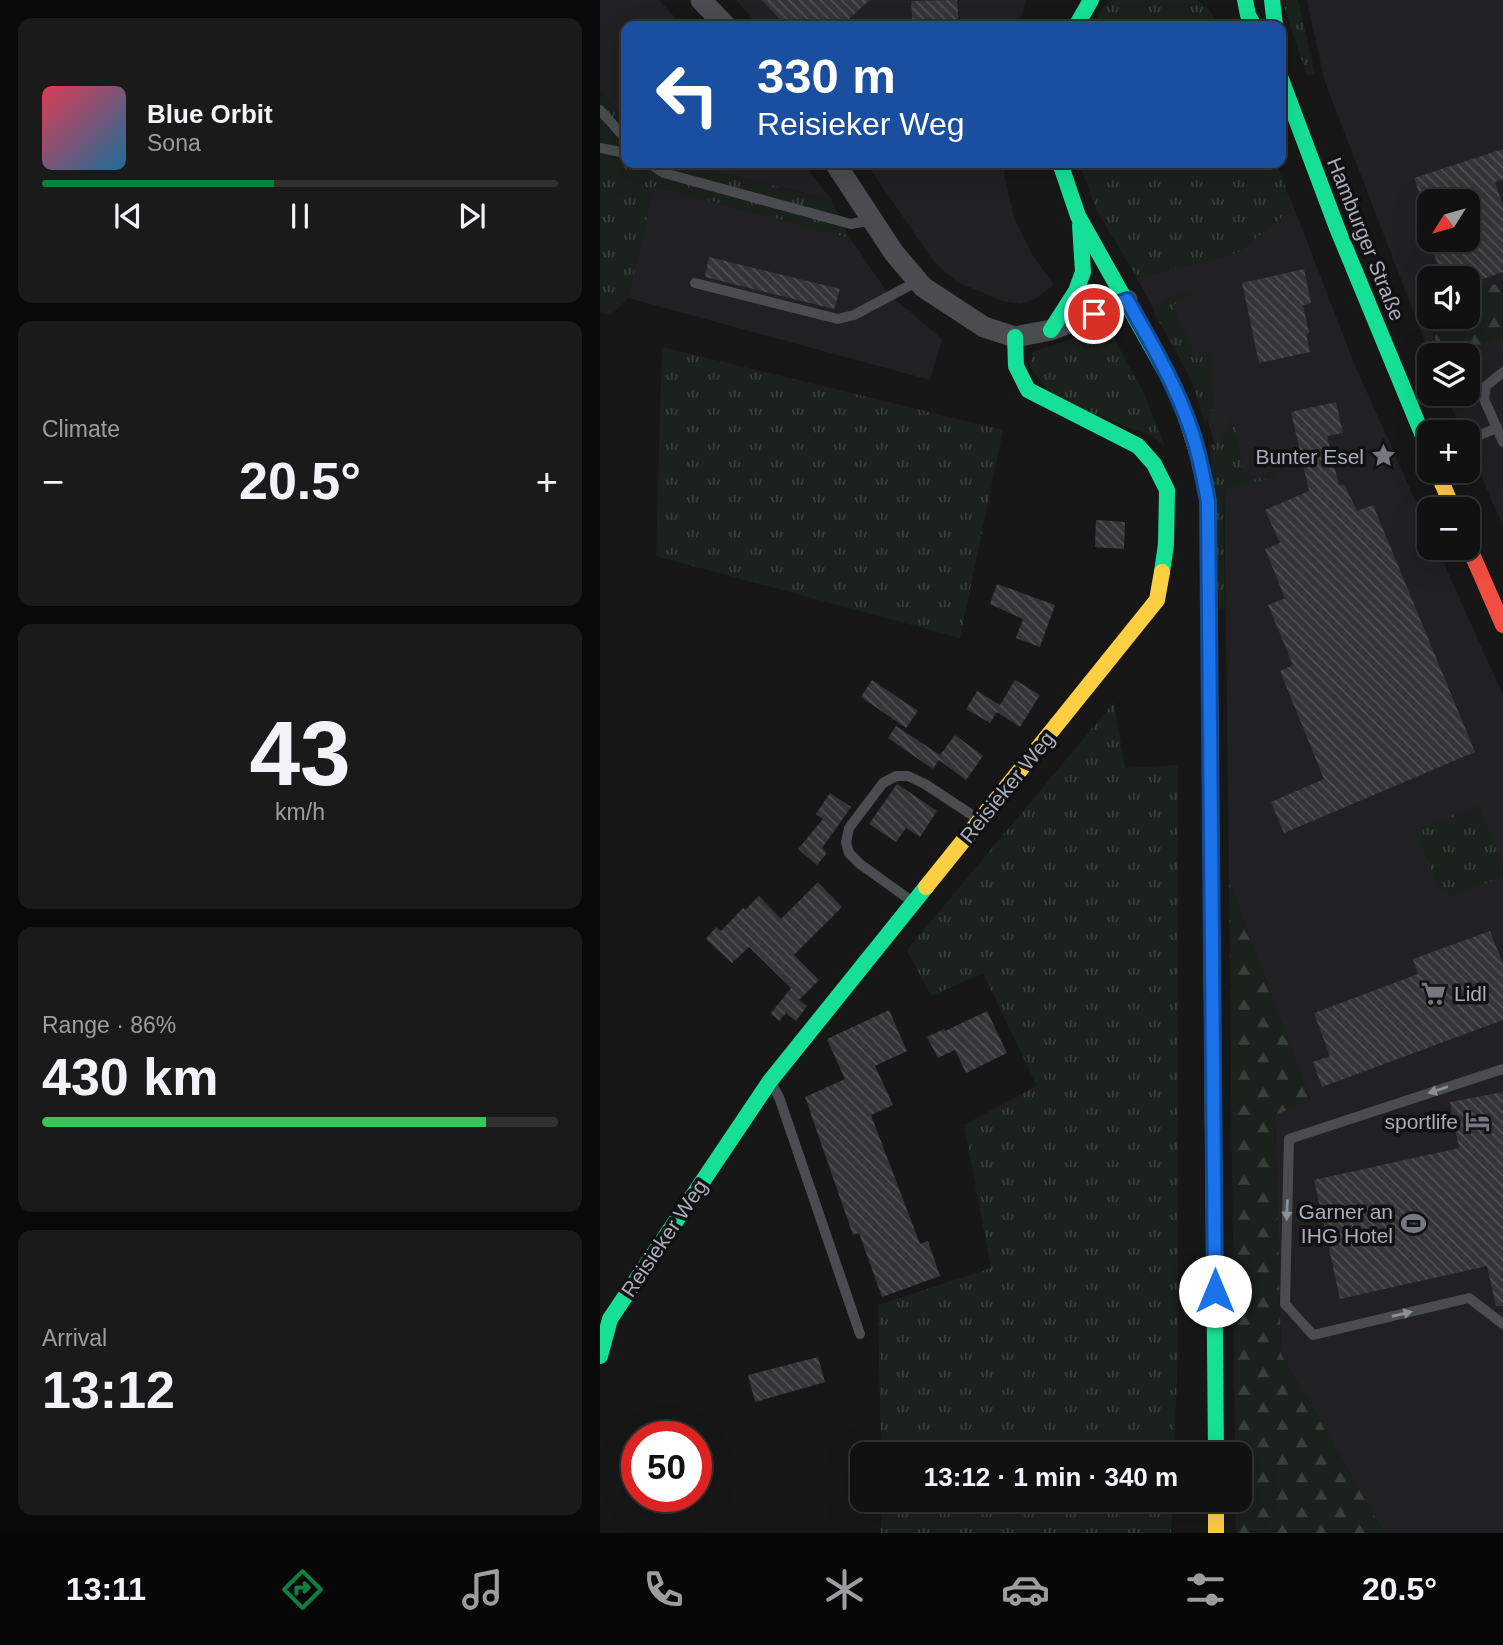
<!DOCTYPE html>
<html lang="en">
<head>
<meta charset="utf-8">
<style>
  :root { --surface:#111; --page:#1a1a1a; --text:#f1f3f6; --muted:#9c9d9f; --line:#303131; --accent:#0b8043 }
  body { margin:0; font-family:Helvetica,sans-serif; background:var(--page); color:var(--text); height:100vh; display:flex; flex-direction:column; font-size:26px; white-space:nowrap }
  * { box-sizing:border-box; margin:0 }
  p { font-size:23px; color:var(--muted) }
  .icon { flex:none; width:38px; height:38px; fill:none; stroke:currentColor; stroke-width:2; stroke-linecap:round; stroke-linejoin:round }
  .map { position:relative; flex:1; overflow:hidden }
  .drawer { display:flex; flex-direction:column; gap:18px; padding:18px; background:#090909; width:600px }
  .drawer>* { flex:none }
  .guide { position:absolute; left:21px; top:21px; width:665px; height:147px; border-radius:14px; box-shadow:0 7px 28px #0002,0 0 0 2px var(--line); background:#1a4fa0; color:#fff; overflow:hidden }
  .needle { width:46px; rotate:233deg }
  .buttons { position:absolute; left:817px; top:189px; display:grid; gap:14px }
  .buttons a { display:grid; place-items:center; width:63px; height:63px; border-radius:14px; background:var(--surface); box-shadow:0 7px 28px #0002,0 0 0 2px var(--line); font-size:35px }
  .speed { position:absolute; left:21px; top:1421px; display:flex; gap:14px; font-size:35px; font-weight:700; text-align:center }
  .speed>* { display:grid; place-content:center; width:91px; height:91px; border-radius:50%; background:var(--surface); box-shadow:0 7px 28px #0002,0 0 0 2px var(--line); line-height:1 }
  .speed .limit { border:10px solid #d22; background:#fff; color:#111 }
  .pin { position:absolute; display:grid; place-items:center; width:60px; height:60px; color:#fff; margin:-30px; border:4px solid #fff; border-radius:50%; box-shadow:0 2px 7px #0007 }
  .me { position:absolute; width:77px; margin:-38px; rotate:0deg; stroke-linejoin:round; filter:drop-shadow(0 0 5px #0008) }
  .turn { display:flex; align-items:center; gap:24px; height:147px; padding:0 21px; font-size:32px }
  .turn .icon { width:91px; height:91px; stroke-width:2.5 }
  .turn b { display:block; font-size:49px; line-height:60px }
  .big { font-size:52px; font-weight:800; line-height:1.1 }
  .drawer .widget { flex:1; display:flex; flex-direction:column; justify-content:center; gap:10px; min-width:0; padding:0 24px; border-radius:14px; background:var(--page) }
  .drawer .dial { align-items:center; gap:0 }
  .dial b { font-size:91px; line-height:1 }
  .song { display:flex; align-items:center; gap:21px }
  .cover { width:84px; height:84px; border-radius:10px; background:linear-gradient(135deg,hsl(350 70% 55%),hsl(200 70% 35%)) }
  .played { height:7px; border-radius:4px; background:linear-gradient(90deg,var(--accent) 45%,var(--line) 45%) }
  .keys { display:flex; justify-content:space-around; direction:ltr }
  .heat { display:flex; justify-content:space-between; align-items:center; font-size:38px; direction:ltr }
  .charge { height:10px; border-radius:5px; background:linear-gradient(90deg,#34c759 86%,var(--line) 0) }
  .trip { position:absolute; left:250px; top:1442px; width:402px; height:70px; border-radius:14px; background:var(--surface); box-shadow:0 7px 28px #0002,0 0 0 2px var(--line); font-weight:800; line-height:70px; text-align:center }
  .tabs { display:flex; height:112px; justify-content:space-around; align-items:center; background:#070707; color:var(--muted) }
  .tabs .icon { width:49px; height:49px }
  .tabs .current { color:var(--accent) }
  .tabs b { font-size:32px; color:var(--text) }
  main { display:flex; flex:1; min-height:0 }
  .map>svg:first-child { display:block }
</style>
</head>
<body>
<main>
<section class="drawer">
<div class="widget">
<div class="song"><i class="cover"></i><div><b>Blue Orbit</b><p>Sona</p></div></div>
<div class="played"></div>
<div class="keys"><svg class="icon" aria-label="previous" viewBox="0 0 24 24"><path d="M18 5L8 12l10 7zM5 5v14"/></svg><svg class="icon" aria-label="pause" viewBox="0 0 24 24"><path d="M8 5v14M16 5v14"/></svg><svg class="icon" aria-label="next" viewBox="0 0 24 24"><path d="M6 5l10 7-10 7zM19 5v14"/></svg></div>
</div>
<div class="widget"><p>Climate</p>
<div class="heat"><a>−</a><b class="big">20.5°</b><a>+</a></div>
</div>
<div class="widget dial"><b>43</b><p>km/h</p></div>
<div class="widget"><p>Range · 86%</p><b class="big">430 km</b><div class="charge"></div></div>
<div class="widget"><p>Arrival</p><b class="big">13:12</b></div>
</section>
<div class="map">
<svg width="903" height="1533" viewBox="0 0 903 1533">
  <defs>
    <pattern id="grass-tufts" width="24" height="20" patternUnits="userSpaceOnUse" patternTransform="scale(1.75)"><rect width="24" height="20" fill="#1b211c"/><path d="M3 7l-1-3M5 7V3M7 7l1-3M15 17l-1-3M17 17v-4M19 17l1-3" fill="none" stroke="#393f3b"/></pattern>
    <pattern id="forest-firs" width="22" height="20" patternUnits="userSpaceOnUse" patternTransform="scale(1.75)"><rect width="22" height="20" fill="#1b211c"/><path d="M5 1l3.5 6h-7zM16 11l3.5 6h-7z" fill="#393f3b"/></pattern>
    <pattern id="building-back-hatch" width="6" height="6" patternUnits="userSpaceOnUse" patternTransform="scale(1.75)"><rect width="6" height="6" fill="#343537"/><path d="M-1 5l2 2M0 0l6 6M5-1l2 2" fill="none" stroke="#4f5052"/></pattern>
  </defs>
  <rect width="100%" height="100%" fill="#171717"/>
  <g fill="#212124" fill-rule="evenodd">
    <path d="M0,0H59L83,26H26V120L0,91Z"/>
    <path d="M136,0H427L417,26H159Z"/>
    <path d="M707,0H903V527L868,445V432H862L846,394H868V355H830L724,79ZM830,201H868V240H830ZM830,278H868V317H830Z"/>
    <path d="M76,163H203L231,199Z"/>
    <path d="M266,163H404L405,177L414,218L433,256L454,285L435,299L421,304L402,301L357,282L334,262Z"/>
    <path d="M54,186L250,238L288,293L342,339L330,380L28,298Z"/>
    <path d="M694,208L754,363L829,531L830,548H837L903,695V1533H784L681,1354L675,1114L710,1100L629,881L624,475L602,401L537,278L637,253Z"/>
  </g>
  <g fill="url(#grass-tufts)">
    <path d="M512,0H596L609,9L619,26H494L501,9Z"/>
    <path d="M682,0H698L715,74L707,76Z"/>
    <path d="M0,91L26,120V163H76L231,199L250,238L54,186L28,298L11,315L0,313Z"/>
    <path d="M479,163H676L694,208L637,253L537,278L497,211Z"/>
    <path d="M591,290L593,294L573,305L597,359L610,353L611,355L614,408L605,423L595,390L580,357L554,314C559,299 577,294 591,290Z"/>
    <path d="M508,327L544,394L565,447L554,437L455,399L430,367L433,352Z"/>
    <path d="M62,347L403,430L360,638L56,556Z"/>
    <path d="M630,420L634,421L643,471L649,476L674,471L676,477L628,488L623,496L625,608L619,609L610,445L620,442Z"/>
    <path d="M514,702L525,768L578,765V1350L574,1454H281L278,1305L391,1268L364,1125L437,1086L383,973L331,996L307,950Z"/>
    <path d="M879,805L903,865V876L850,897L847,888L840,891L815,830Z"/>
    <path d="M281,1500H573L571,1533H281Z"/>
  </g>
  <g fill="url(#forest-firs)">
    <path d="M903,282V337L850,355H840L825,305L829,304L830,317H868V292Z"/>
    <path d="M629,881L710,1100L675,1115L681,1354L784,1533H636L635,1500H640V1454H635Z"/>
  </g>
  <g fill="url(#building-back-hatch)">
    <path d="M162,0H270L241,26H186Z"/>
    <path d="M357,0L359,26H313L311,1Z"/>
    <path d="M903,149V180L895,182L903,206V272L868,284V278H842L834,254L868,242V201H822L814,178Z"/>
    <path d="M109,257L240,289L234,309L105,277Z"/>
    <path d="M704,269L711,303L703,305L709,333L706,334L710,352L659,363L642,283Z"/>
    <path d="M736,402L743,433L727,436L739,485L744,484L757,511L773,505L875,752L684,833L671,802L724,779L680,671L693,665L668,605L685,598L665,549L680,543L665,510L709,491L691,412Z"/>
    <path d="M496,520L525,522L524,549L495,547Z"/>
    <path d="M397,584L455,605L440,647L416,638L423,619L390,604Z"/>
    <path d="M272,680L318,711L306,728L261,697Z"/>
    <path d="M415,680L440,695L420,727L397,712L390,723L366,709L377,691L400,705Z"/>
    <path d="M296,726L340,755L355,735L383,756L366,780L339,760L333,769L288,738Z"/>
    <path d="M297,784L337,811L320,837L306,828L296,842L269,824Z"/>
    <path d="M230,793L251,807L222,848L227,853L217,865L198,849L223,819L216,814Z"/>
    <path d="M218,882L242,907L194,955L219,980L199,1000L207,1006L196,1021L186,1013L179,1021L171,1013L191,988L149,947L132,963L106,939L116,927L121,931L143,908L145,910L159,896L181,919Z"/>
    <path d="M890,931L903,964V1020L722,1087L713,1062L730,1056L714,1013L818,974L813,959Z"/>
    <path d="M289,1010L307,1051L275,1066L293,1105L271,1115L320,1244L328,1241L340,1276L282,1297L259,1233L253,1235L205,1097L245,1079L227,1039Z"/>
    <path d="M387,1011L407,1053L366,1073L355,1050L338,1058L327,1037L344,1029L345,1031Z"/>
    <path d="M903,1092V1306H896L887,1266L740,1299L714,1180L859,1148L850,1102Z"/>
    <path d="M218,1357L225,1382L155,1402L148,1375Z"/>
  </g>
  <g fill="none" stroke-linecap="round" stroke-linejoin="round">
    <g stroke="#4b4c50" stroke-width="10">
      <path d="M0,110L26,139"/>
      <path d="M0,148L26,153"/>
      <path d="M49,163L64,173L251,224L272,220"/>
      <path d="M95,283L238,319L254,315L318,281"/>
      <path d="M903,372L886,386L884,399L903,442"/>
      <path d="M868,440L897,428"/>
      <path d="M313,902L260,864L249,853L246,842L249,828L283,783L296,776H308L325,784L378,819"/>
      <path d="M903,1069L689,1139L685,1304L713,1335L869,1298L903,1324"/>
      <path d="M171,1083L179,1097L260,1334"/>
    </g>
    <g stroke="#4b4c50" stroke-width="21">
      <path d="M101,0L126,26"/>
      <path d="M235,163L294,253L323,287L384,327L415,337L451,330L527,300"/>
    </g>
    <g stroke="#16e098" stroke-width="16">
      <path d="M645,0L648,15L654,26"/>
      <path d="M672,0L675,26"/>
      <path d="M476,26L491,0"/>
      <path d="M681,79L737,228L830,453"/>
      <path d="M460,163L478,216L569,378L584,411L598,455L608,501L610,731"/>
      <path d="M451,330L476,291L483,272L480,225"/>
      <path d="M415,337L416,366L428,390L538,446L554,464L567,490L566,544L562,572"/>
      <path d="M613,1134L616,1454"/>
      <path d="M0,1356L10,1319L170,1081L326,887"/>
    </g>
    <g stroke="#ffcf43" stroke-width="16">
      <path d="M837,471L853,509"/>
      <path d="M610,731L613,1134"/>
      <path d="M326,887L557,600L562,572"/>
      <path d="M616,1500V1533"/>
    </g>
    <path stroke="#f24e42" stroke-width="16" d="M868,545L903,625"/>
  </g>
  <defs><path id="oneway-solid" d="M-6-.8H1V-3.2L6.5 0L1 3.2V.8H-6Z" transform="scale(1.75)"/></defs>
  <g fill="#8c9099">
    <use href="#oneway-solid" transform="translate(838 1090) rotate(162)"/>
    <use href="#oneway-solid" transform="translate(687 1210) rotate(92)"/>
    <use href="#oneway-solid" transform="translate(802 1314) rotate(-13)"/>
  </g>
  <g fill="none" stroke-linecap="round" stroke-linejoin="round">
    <defs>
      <path id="route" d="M494,314L527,300C550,341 575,383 590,427C599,451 603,476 608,501L615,1291"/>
    </defs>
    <use href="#route" stroke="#114b97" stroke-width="18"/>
    <use href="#route" stroke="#1a73e8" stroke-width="12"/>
  </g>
  <defs>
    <symbol id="sight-bare" viewBox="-9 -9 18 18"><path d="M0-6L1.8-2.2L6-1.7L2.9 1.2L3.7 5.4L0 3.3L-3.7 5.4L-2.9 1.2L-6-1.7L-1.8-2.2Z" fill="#757880" stroke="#111113" stroke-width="2.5" paint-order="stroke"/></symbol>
    <symbol id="supermarket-bare" viewBox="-9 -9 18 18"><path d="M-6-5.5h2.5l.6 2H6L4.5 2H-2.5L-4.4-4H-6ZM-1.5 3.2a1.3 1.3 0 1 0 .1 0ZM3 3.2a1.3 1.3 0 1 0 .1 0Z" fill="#757880" stroke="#111113" stroke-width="2.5" paint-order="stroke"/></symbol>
    <symbol id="hotel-bare" viewBox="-9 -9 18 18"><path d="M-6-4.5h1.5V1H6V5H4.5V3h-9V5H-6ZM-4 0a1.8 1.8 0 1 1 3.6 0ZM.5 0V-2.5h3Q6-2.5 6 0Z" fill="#757880" stroke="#111113" stroke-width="2.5" paint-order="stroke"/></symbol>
    <symbol id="stadium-bare" viewBox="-9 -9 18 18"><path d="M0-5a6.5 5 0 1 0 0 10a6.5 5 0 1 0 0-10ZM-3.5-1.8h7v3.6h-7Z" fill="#757880" stroke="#111113" stroke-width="2.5" paint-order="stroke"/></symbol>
  </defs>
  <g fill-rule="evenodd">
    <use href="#sight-bare" x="766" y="438" width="35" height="35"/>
    <use href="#supermarket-bare" x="816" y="976" width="35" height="35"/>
    <use href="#hotel-bare" x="860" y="1104" width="35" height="35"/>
    <use href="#stadium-bare" x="796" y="1206" width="35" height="35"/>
  </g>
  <g text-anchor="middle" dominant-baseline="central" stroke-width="7" stroke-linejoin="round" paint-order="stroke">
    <g font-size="21" fill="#a8adb8" stroke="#111113">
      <text transform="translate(766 239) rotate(68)">Hamburger Straße</text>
      <text transform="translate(407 787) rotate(-51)">Reisieker Weg</text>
      <text transform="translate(64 1238) rotate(-56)">Reisieker Weg</text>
    </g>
    <g font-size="21" fill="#a8adb8" stroke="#111113" text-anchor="end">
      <text x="764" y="456">Bunter Esel</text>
      <text x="854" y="993" text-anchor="start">Lidl</text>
      <text x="858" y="1121">sportlife</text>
      <text x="793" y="1211">Garner an<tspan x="793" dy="24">IHG Hotel</tspan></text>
    </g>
  </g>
</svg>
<div class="buttons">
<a><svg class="needle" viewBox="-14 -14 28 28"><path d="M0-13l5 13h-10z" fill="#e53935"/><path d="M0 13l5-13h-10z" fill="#9c9d9f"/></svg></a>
<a><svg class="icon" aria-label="sound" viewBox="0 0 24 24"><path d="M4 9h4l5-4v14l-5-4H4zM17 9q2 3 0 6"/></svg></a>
<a><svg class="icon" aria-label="layers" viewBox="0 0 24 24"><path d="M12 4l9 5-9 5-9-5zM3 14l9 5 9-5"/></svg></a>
<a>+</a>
<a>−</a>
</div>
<div class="speed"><div class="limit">50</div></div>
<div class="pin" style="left:494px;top:314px;background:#d93025"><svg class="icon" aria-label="arrive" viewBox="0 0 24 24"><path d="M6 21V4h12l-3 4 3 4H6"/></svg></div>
<svg class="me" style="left:615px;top:1291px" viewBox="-20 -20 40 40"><circle r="19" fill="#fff"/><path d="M0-13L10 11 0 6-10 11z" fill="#1a73e8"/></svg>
<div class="trip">13:12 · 1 min · 340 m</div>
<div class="guide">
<div class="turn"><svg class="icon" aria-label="left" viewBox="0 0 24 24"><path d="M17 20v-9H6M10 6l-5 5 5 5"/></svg><div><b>330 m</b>Reisieker Weg</div></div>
</div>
</div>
</main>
<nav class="tabs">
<b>13:11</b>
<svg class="icon current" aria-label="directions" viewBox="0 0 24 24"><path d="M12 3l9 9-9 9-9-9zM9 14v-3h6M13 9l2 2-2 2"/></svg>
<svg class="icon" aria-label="music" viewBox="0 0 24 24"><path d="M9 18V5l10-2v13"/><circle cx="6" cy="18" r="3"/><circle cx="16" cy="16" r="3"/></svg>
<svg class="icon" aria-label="phone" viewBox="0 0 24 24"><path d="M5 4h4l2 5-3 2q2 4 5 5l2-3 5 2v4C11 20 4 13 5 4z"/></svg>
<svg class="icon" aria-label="climate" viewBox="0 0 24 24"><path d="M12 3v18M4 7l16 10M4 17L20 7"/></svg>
<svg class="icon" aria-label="car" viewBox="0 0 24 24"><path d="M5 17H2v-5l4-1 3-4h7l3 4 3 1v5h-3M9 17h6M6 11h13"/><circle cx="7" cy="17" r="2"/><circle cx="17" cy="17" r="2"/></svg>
<svg class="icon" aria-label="filters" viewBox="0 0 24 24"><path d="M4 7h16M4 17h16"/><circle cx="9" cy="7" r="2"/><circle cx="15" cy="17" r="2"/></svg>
<b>20.5°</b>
</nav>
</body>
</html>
